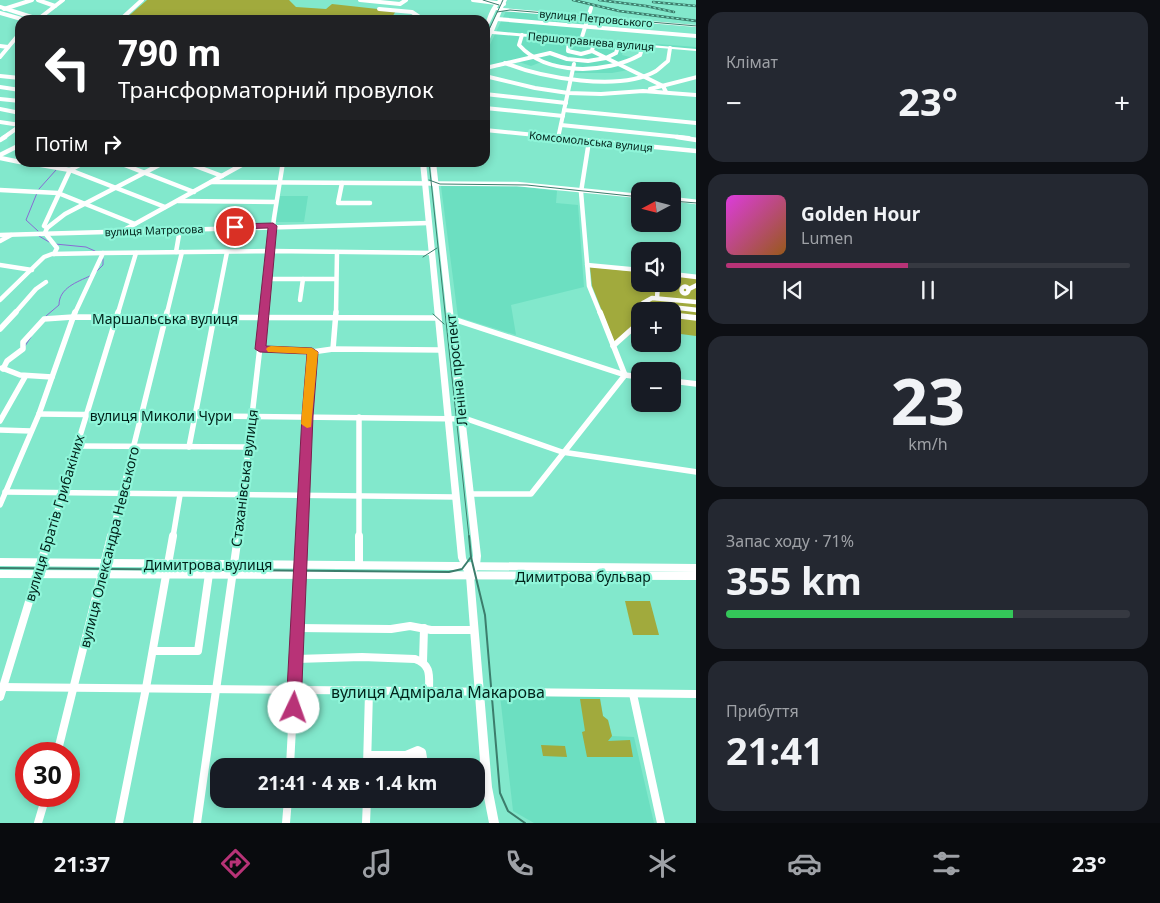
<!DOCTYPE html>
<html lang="uk">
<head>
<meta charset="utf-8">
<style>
  :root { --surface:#171b24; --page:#242831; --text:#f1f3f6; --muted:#9ea1a6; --line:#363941; --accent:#b83377 }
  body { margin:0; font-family:"Noto Sans",sans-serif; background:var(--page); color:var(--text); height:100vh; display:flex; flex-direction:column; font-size:19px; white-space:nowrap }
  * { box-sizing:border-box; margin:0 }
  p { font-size:16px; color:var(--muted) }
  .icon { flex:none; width:28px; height:28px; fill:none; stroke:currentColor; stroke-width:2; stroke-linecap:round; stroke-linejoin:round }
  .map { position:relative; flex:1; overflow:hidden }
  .details { display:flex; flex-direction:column; gap:12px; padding:12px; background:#0d0f14; width:464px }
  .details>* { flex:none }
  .hud { position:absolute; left:15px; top:15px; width:475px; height:152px; border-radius:15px; box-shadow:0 2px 8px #0003; background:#202124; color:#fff; overflow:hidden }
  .needle { width:32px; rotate:263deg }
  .buttons { position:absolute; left:631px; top:182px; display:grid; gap:10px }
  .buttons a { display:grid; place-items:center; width:50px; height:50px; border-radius:10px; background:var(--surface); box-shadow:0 2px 8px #0003; font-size:25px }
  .speed { position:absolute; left:15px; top:742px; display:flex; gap:10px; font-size:25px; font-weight:700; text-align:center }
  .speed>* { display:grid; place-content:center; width:65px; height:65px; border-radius:50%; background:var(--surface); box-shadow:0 2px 8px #0003; line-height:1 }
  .speed .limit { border:8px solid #d22; background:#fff; color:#111 }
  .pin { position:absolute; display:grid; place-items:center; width:42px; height:42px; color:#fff; margin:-21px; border:2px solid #fff; border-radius:50%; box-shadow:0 1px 5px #0007 }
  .me { position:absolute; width:55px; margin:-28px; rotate:3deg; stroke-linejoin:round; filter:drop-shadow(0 0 4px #0008) }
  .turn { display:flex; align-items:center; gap:18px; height:105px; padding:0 20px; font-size:22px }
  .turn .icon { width:65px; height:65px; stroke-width:2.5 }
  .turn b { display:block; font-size:35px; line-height:42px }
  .then { display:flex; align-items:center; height:48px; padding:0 20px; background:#0003; gap:10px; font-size:19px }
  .big { font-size:38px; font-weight:700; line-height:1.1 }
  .details .card { flex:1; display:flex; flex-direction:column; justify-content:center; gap:8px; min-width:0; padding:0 18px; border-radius:15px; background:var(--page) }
  .details .dial { align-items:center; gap:0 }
  .dial b { font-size:65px; line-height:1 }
  .song { display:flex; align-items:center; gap:15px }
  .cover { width:60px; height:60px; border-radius:8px; background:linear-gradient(135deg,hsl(300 70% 55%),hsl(30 70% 35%)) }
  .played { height:5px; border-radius:2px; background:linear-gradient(90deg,var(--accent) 45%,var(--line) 45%) }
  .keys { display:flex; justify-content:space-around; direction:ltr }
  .heat { display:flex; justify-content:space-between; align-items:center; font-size:28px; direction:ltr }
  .charge { height:8px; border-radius:4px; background:linear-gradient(90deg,#34c759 71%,var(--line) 0) }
  .trip { position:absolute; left:210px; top:758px; width:275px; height:50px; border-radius:15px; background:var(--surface); box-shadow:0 2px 8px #0003; font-weight:700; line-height:50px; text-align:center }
  .dock { display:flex; height:80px; justify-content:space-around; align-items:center; background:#090b0e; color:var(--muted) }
  .dock .icon { width:35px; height:35px }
  .dock .on { color:var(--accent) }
  .dock b { font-size:22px; color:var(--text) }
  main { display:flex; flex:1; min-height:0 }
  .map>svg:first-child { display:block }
</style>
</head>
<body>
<main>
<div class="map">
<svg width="697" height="823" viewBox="0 0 697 823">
  <rect width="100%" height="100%" fill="#82e8cc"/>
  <g fill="#6cdfc1">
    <path d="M506,11L586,17L581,38L697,47L696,50L625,46L622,55L634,58L618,65L628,70L612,73H573L575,68L544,61L531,66L519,62L496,68L485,67V55Z"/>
    <path d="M441,186L526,187L557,191L556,203L578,205L584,287L511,305L516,335L458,317Z"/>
    <path d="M280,196H308L304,222H276Z"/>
    <path d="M500,695L600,697L603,716L608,720L612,736L634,737L654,823H534L513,811Z"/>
  </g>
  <g fill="#a1aa3d">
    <path d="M147,0H289L296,7L326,9L332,4L396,11L390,20H124Z"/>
    <path d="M590,267L640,272V284H672L673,275L696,278V336L673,333L672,311H640V326L616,346L592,286Z"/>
    <path d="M625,601H650L659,635H633Z"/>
    <path d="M580,699H600L603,716L608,720L612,736L608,741L630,740L633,757H587L582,732L585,731Z"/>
    <path d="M541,745L565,746L567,757L543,756Z"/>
  </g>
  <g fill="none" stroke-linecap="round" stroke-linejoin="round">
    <g stroke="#886bd4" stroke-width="1">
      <path d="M59,167L64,162"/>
      <path d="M39,189L56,170"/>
      <path d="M37,193L26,220L38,231"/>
      <path d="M39,236L49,242"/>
      <path d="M55,244L86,247L95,251"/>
      <path d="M96,272L103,265V259"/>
      <path d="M46,316L59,305C59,288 77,282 90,276"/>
      <path d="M25,346L31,337"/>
    </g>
    <g stroke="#fff" stroke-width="4">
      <path d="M38,0L55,6"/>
      <path d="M360,0L400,4L406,0"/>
      <path d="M473,0L504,4"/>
      <path d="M0,7L38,19"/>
      <path d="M4,9L32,0"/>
      <path d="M379,9L412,12L424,20"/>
      <path d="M0,13L25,20"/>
      <path d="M497,19L697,36"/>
      <path d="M37,20L63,0"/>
      <path d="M120,20L142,0"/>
      <path d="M522,35L519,45C547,76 606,74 640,55L643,46"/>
      <path d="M569,39L568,51L581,54L592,51L594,41"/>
      <path d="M581,40L591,8"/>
      <path d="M0,46L8,47"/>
      <path d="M592,51L663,86L666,92"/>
      <path d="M0,57L20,33"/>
      <path d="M505,63C542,78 620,92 656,71C660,68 664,64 668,61L670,48"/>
      <path d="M485,66L490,67L550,53L567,59L588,61L606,58L616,53L619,44"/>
      <path d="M0,76L20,78"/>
      <path d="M485,76L535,88L568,93L601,94L643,91L697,95"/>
      <path d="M0,87L20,90"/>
      <path d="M650,89L697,77"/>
      <path d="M485,94L566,103"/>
      <path d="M0,99L20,101"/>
      <path d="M485,108L563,116"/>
      <path d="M0,109L20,113"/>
      <path d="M564,110L697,123"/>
      <path d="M0,122L20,125"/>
      <path d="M561,125L689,138"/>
      <path d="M485,130L565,138"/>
      <path d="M3,138L20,126"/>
      <path d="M558,138L574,64"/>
    </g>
    <g stroke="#fff" stroke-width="4.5">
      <path d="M552,137L697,151"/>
      <path d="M677,137L697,140"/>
      <path d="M0,140L5,137"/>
      <path d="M589,141L581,192L589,286L600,313"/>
      <path d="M0,155L20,145"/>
      <path d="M0,158L20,162"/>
      <path d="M24,162L70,170L165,207"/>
      <path d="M117,162L194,192"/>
      <path d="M185,162L222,176"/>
      <path d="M211,182L517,184L640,196"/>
      <path d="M342,183L338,203H370"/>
      <path d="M0,190L58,193L135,224"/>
      <path d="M672,199L697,202"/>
      <path d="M178,201L276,202"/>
      <path d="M47,228L65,214L165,162"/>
      <path d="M124,230L247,162"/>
      <path d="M0,235L429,223"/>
      <path d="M0,241L11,235"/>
      <path d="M176,252L180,229"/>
      <path d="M54,254L57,248L45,233L47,228L44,226L70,170L85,162"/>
      <path d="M0,265L32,270"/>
      <path d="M587,265L640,270"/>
      <path d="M672,274L697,277"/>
      <path d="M267,279H336"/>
      <circle cx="685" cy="290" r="3.5"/>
      <path d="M689,289L697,285"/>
      <path d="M657,298L658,284"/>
      <path d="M0,300L44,257L52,254L103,253"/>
      <path d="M300,300L303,279"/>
      <path d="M662,306L697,310"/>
      <path d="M649,311L644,307L643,303L652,298L697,302"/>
      <path d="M15,313L36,289L46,282"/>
      <path d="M75,313L103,253L271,251L432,253"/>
      <path d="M118,313L136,253"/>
      <path d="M167,313L182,252"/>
      <path d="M215,313L227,252"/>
      <path d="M264,313L274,218L283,162"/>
      <path d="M336,313L337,252"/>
    </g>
    <g stroke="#fff" stroke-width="5.5">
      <path d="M672,315L697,318"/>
      <path d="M450,318L625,375L640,377"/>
      <path d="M0,329L16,312"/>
      <path d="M613,346L640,322"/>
      <path d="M261,349L312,352L333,349L441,350"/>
      <path d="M333,349L336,312"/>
      <path d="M2,368L20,375L52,377"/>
      <path d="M3,369L7,361L23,349V342L44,319L73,317L438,318"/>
      <path d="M672,381L697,384"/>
      <path d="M39,414L467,419L562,452L697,472"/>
      <path d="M359,417V537"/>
      <path d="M0,421L25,377"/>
      <path d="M0,430L31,431"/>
      <path d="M76,446L249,447"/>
      <path d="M189,447L215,312"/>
      <path d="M5,492L456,497"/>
      <path d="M470,494H531L625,375L600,312"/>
      <path d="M0,505L39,414L75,312"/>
      <path d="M49,537L118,312"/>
      <path d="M111,537L167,312"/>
      <path d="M173,537L180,495"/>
      <path d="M238,537L264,312"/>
      <path d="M302,537L312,352"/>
    </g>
    <g stroke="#fff" stroke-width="8">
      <path d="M359,536V565"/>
      <path d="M0,562L697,568"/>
      <path d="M0,574L697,576"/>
      <path d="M297,628L391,629L410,626L431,630H474"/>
      <path d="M153,651H198L209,574"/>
      <path d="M296,659L362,657L415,659C432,665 429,676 429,691"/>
      <path d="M423,662L424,628"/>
      <path d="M0,687L697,694"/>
      <path d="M633,694L661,823"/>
      <path d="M0,697L49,536"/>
      <path d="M418,750L422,752L423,758L414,759L406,755Z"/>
      <path d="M57,754L111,536"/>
      <path d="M368,755H406"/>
      <path d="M290,766L302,536"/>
      <path d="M367,766L369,692"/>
      <path d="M38,823L46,796"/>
      <path d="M119,823L146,688L173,536"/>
      <path d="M197,823L238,536"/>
      <path d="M286,823L288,799"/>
      <path d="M366,823L367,799"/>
    </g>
    <g fill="#fff" fill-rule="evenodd">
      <path d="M498,0H507L503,8L697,25V27L502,11L494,31L697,49V51L492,34L487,46L485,47V41L488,34L485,33V31H489L498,10H496L487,29L485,30C485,21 491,6 498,0ZM503,0L499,8H497L499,4Z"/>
      <path d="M420,162H426L466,558L470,567L473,556L430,162H436L481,556L480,565L474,576L492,787L499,823H489L482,787L466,576L458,558Z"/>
    </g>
    <g stroke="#3c7d6c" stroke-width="1">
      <path d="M483,0L499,5"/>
      <path d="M497,12L510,10L697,26"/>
      <path d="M485,38L503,0"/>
      <path d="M429,162L469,537"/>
      <path d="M429,180L440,184L527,185L640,197"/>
      <path d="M672,201L697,203"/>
      <path d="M423,257L437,248"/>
      <path d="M433,314L444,324"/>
    </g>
    <g stroke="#3c7d6c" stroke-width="2">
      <path d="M469,536L471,557L485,615L500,793L508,811L525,823"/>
      <path d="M0,568L449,572L462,569L471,557"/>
    </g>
    <defs>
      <g id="rail">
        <path d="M573,0L619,11L697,21"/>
        <path d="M599,0L646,6L674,12"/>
        <path d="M653,2L697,6"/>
      </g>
    </defs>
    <use href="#rail" stroke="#3c7d6c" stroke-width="2.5"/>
    <use href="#rail" stroke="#8ff5d9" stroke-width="1" stroke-dasharray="2.5" stroke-linecap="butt"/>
  </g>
  <path fill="#b83377" stroke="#78214d" d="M273,223L277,226L266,346L312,348L318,352L313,416L301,708L299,712L294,714L288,712L286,708L302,416L307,354L260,352L255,349L268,228L235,229L230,227L235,224Z"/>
  <path fill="#f59e0b" d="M271,346L312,348L318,352L311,427L307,428L301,424L307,354L268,352L266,349L268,347Z"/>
  <g text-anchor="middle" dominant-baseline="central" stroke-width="4.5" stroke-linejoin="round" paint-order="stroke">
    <g font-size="11" fill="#01221a" stroke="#8ff5d9">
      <text transform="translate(596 18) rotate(5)">вулиця Петровського</text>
      <text transform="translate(591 41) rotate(5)">Першотравнева вулиця</text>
      <text transform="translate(591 141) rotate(6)">Комсомольська вулиця</text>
      <text transform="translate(154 230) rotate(-2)">вулиця Матросова</text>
    </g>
    <g font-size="14" fill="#01221a" stroke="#8ff5d9">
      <text x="165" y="318">Маршальська вулиця</text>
      <text transform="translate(456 370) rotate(-96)">Леніна проспект</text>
      <text x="161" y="415">вулиця Миколи Чури</text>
      <text transform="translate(244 478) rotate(-83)">Стаханівська вулиця</text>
      <text transform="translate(54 518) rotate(-73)">вулиця Братів Грибакіних</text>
      <text transform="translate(109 547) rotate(-76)">вулиця Олександра Невського</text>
      <text x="208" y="564">Димитрова вулиця</text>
      <text x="583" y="576">Димитрова бульвар</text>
    </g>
    <g font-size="16" fill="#01221a" stroke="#8ff5d9">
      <text x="438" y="692">вулиця Адмірала Макарова</text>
    </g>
  </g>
</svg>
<div class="buttons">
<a><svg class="needle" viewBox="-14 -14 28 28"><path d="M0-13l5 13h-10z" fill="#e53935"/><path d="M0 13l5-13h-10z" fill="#9ea1a6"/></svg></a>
<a><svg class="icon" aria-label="sound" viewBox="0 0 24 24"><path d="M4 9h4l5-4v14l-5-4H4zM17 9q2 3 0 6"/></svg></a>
<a>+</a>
<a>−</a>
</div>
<div class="speed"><div class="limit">30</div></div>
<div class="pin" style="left:235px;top:227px;background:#d93025"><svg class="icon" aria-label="arrive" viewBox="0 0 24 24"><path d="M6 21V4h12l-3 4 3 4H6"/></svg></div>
<svg class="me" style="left:294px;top:708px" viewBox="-20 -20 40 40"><circle r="19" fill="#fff"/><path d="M0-13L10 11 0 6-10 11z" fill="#b83377"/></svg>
<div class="trip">21:41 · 4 хв · 1.4 km</div>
<div class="hud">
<div class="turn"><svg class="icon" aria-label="left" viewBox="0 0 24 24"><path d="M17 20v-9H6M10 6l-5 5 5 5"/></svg><div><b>790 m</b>Трансформаторний провулок</div></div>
<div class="then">Потім<svg class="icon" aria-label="right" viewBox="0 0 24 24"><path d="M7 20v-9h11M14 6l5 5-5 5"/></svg></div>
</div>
</div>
<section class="details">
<div class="card"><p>Клімат</p>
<div class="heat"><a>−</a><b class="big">23°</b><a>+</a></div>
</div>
<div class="card">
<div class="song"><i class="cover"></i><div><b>Golden Hour</b><p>Lumen</p></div></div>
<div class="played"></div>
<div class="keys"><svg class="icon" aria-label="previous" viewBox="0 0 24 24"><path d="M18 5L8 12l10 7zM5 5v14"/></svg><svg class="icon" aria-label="pause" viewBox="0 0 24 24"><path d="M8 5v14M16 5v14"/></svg><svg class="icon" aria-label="next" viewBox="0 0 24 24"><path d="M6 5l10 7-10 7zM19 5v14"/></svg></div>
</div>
<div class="card dial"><b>23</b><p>km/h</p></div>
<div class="card"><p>Запас ходу · 71%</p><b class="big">355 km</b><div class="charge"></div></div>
<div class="card"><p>Прибуття</p><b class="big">21:41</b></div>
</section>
</main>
<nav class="dock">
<b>21:37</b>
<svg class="icon on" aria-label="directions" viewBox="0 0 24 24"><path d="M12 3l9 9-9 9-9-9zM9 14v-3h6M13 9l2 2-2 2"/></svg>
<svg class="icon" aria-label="music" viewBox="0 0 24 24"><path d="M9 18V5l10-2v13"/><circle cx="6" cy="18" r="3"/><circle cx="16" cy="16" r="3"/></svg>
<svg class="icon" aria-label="phone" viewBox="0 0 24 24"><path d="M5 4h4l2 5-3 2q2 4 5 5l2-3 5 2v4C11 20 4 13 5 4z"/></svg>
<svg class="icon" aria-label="climate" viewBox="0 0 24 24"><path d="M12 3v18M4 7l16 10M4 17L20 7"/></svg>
<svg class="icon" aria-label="car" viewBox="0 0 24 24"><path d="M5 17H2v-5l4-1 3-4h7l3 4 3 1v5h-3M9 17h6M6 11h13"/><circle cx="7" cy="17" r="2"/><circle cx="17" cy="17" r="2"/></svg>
<svg class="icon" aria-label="filters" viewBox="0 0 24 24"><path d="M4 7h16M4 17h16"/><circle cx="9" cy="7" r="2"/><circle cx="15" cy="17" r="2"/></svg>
<b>23°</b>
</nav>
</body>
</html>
